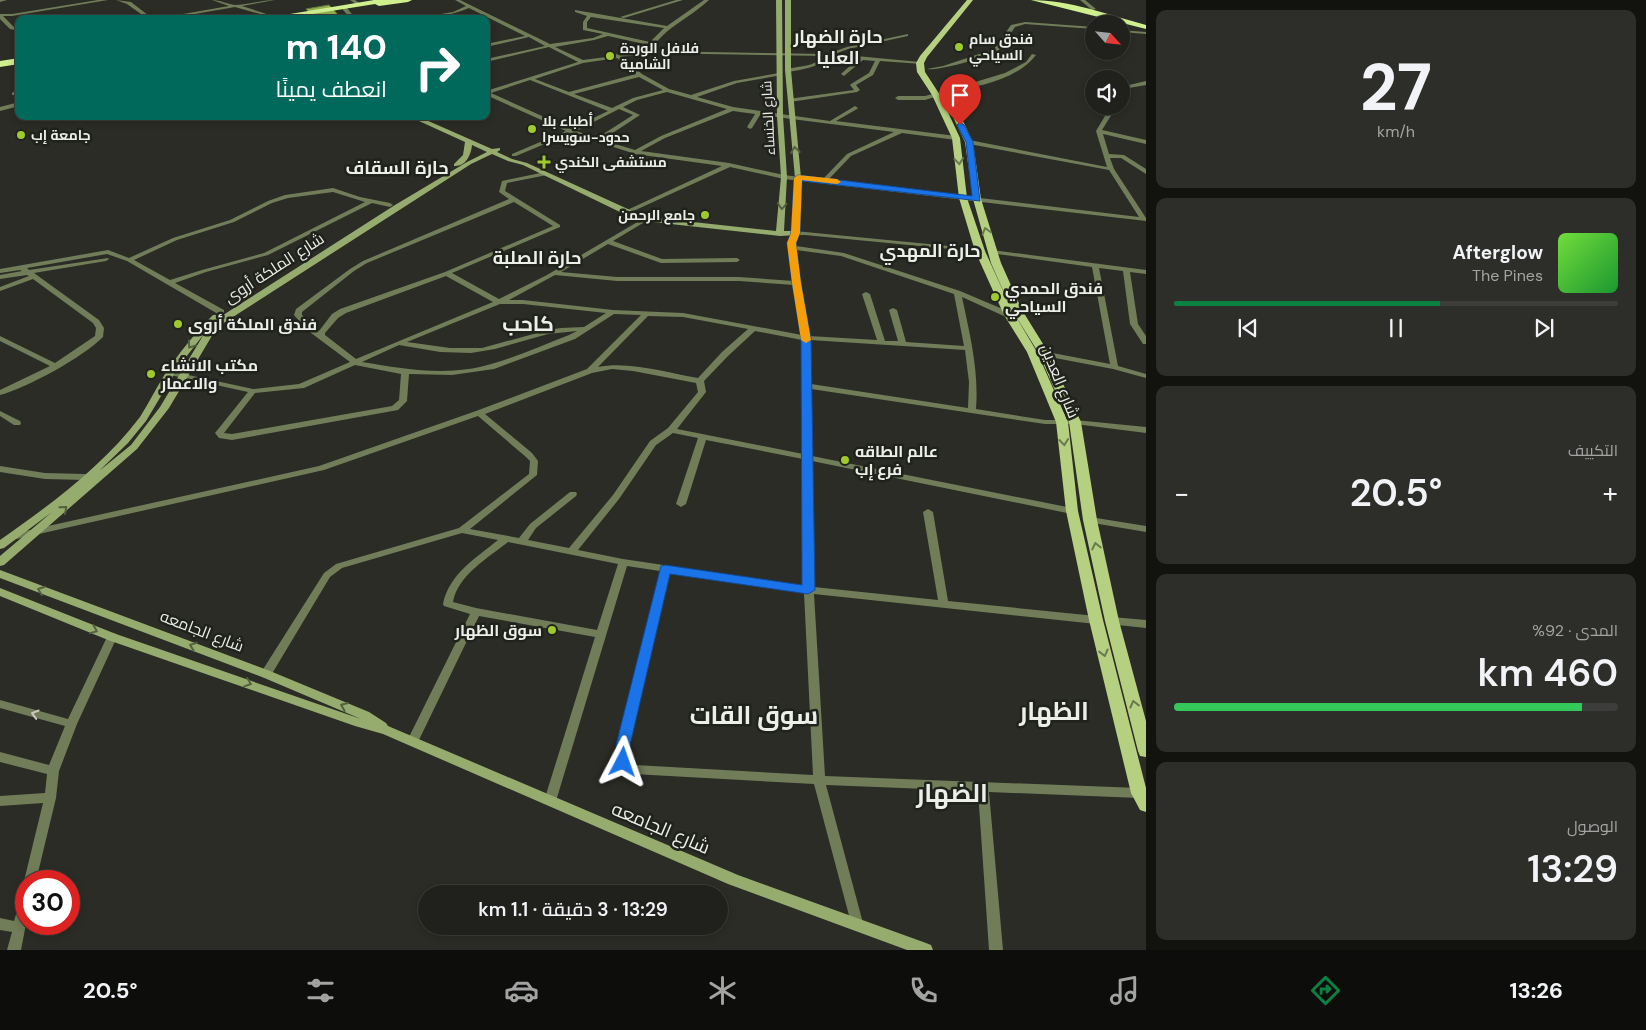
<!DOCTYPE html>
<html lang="ar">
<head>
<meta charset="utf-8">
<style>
  :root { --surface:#20211c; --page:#2d2e29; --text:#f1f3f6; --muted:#a2a3a3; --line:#3d3e3b; --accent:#0b8043 }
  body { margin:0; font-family:"DM Sans",Cairo,sans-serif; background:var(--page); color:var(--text); direction:rtl; height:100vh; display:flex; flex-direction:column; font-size:19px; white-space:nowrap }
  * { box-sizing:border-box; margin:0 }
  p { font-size:16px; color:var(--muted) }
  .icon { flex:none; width:28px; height:28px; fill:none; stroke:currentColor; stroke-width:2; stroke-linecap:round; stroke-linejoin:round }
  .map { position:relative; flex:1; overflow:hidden; direction:ltr }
  .sheet { display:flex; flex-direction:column; gap:10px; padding:10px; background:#12120f; width:500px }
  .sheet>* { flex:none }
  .banner { position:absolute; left:15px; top:15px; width:475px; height:105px; border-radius:10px; box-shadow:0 2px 8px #0003,0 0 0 1px var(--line); direction:rtl; background:#00695c; color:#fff; overflow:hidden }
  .needle { width:32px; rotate:117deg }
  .fabs { position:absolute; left:1085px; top:15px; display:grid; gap:10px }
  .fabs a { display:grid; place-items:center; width:45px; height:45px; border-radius:50%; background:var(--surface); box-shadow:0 2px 8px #0003,0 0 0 1px var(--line); font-size:25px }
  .speed { position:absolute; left:15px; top:870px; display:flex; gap:10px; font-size:25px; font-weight:700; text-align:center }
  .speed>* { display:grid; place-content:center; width:65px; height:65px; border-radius:50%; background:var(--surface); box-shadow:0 2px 8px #0003,0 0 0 1px var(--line); line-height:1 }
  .speed .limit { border:8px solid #d22; background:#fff; color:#111 }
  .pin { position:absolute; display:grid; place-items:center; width:42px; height:42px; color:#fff; margin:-51px -21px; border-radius:50% 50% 50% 0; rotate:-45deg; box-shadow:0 0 5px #0007 }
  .pin .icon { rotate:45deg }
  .me { position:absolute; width:55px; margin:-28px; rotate:4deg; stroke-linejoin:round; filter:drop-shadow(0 0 4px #0008) }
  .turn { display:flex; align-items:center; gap:18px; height:105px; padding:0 20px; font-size:22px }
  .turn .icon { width:65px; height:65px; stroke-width:2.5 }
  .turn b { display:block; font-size:35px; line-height:42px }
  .big { font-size:38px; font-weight:600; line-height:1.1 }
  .sheet .widget { flex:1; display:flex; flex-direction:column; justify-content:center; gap:8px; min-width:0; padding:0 18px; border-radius:10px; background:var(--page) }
  .sheet .dial { align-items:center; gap:0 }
  .dial b { font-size:65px; line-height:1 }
  .song { display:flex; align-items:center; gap:15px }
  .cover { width:60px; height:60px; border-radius:8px; background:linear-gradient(135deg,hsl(100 70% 55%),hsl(130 70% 35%)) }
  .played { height:5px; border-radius:2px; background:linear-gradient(90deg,var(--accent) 60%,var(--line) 60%) }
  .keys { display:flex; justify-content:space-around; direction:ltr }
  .heat { display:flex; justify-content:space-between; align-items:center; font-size:28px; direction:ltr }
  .charge { height:8px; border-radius:4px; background:linear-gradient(90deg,#34c759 92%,var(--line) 0) }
  .trip { position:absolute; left:418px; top:885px; width:310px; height:50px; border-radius:25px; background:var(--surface); box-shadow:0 2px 8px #0003,0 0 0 1px var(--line); font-weight:600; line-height:50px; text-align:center; direction:rtl }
  .menu { display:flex; height:80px; justify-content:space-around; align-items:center; background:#0d0d0b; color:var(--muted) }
  .menu .icon { width:35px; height:35px }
  .menu .active { color:var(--accent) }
  .menu b { font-size:22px; color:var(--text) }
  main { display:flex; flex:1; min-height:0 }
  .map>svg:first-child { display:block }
</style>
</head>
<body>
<main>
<section class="sheet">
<div class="widget dial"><b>27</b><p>km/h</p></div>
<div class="widget">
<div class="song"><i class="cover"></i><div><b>Afterglow</b><p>The Pines</p></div></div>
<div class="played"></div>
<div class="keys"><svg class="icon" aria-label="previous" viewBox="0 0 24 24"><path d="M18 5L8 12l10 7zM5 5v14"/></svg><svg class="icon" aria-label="pause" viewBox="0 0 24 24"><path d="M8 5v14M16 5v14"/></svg><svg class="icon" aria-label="next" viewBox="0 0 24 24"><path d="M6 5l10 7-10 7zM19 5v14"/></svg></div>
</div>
<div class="widget"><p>التكييف</p>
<div class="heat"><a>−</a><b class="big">20.5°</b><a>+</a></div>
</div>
<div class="widget"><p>المدى · 92%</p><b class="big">460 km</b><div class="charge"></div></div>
<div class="widget"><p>الوصول</p><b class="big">13:29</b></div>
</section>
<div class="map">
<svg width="1146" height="950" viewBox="0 0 1146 950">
  <rect width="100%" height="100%" fill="#2a2c25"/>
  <path fill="#91b051" stroke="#667b39" d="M329,5L342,19H291L290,17L310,13L306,9Z"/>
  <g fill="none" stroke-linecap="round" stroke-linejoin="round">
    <g fill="#707d58" fill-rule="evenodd">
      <path d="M0,0H7L0,2Z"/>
      <path d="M98,0H108L12,16H3L14,27L19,28V31L10,29L0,19V14H12Z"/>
      <path d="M116,0L131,2L153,19H148L127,4Z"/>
      <path d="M212,0C220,0 227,4 235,5C247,5 262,0 275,0L242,6L276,17L274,18L235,7L166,19H154L229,6Z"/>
      <path d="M350,0H355L361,4L357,5Z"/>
      <path d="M455,0H460L550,44L593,38L603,34L583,30V22L587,16L575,12V10L667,26L704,0H709C690,18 665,27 651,50L647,49L649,45L608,36L594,40L555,47L583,60L614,56L616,54L619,55L648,51L827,54L847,47L908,34V36L848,49L835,54L920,62L922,63V64L880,61L873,75L856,85L860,90L857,92L790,102L788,101V99L854,90L850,85L851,84L869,73L875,61L863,60L844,76L841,74L842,73L858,59L829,57C817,68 804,69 788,72L785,70L786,69C800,66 814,67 824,56L648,53L622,57L642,74L669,89L691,95L734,81L779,73L782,75L737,83L697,97L733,107L830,121L855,106L858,108L857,109L836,121L956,136L959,138L956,140L902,133L851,156L828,180L1139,217L1109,170L969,144L966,142L969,140L1107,167L1096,131L1111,106H1117L1102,130L1146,140V144L1103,134L1109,154L1124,155L1146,169V174L1121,158H1110L1114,169L1146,218V221L784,179L730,167L629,213H625V211L722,166L635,154L571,133L516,156H512V154L566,131L486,95V91L578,62L549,47L486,62V59L545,46L529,37L486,47V44L525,36L469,8C450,16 430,19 410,19L453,12L466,6ZM591,17L664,28L650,42L587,28V22ZM617,58L636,74L569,92L535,79L583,63ZM639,77L663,90L633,98L612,108L574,94ZM530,80L608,111L571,129L491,93ZM667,92L727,109L661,136L635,150L602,140L640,115L623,107L637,100ZM619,109L633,115L597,138L576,131ZM733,111L755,114L747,127L750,129L752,128L760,115L894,132L847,154L822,180L784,175L729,163L641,151L665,138Z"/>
      <path d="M676,0H683L624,18L620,17Z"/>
      <path d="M1080,0H1085L1096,9L1092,10Z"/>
      <path d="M343,8H347L356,19H351L343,10Z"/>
      <path d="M1025,22L1094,27V29L1025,24L1015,27C1010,34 1005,44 999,50C993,56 935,72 927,69L943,66L994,49L1011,25Z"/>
      <path d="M1121,30L1146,32V34L1121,32Z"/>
      <path d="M1032,54L1036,55C1016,81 976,86 945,94L942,92L1005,73L1026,62Z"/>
      <path d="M1146,81V85L1129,88L1121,97V91L1125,86Z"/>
      <path d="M19,88V93L16,95H12V93Z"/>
      <path d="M936,93L938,94V96L925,100H898L895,98L898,96H925Z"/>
      <path d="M19,102V106L0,111V107Z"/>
      <path d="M545,172L548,174L547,175L507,183L505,191L560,225V227L452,273L499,299L547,275L646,217L648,218V220L613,241L662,259L737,258L740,260L737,262L661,263L608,244L561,272L617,277H739L794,281L789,248L792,233L795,231L980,249L982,250V252L805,235H798L796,246L844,253L960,291L1012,313V317H1006L962,297C970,335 979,371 976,409L1045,420H1075L1146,427V433L1075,424H1045L811,389L812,456L1072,508L1077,511L1072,514L812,461L814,587L938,600L923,512L928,509L933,512L948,601L1096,616L1100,617L1101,620L1100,623L1096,624L814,594L825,776L1139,788L1143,790L1145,793L1143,796L1139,798L989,792L1003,950H989L978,791L826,785L863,923L862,927L857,929L852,927L851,923L814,784L633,774C616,768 617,761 617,745L660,571L627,566L556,801L554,804L550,806L546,804L544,801L595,637L479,616L417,744L413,745L409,744L407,741L470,614L444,606L443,604C449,574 476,558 498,540L462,533L342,568L330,577L270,677L266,678L262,677L261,674L262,671L324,573L336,564L459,528L529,474L530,461L526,457L478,416L324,470L12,540L7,537L12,534L319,466L476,411L587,369L641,315L614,314L575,339L494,369L452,375L409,374L407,401L398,410L232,440L219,438L215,433L248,392L170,375L166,373L170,371L253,389L299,384L350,362L307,330L294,315L296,309L350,269L363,261L509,199L499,192L502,181ZM514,202L553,226L445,272L340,309L332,314L319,331L313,326L302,315V312L354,271L367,263ZM796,250L841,256L954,294L964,346L906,342L897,310L893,308L889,310L898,341H885L870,294L866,292L862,294L877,340L809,336ZM555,275L617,281H739L794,285L802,335L683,313L613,310L523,300H509ZM446,276L493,302L356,359L325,335V333L338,318L346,313ZM500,304H523L606,313L584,327L561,328L548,330L482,348H450L407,342ZM648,316L683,317L748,329L722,352L698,378C666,373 631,361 598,367ZM577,331L569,335C543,345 517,357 491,364C449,377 404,369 362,362L399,345L440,352L471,353L495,349L548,334ZM755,331L802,340L803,454L677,429L706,392L704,381L728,356ZM810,340L965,350L969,382L968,408L811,384ZM355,365L401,374L399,400L392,406L232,434L224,433L255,393L304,388ZM612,369L633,371L696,383L698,392L668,428L650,441L613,495L569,548L528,540L536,528L576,496L577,494L576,492H570L530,524L519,538L470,529L537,475L538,461L532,453L485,414L592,373ZM673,433L698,438L676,504L681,507L686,504L706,440L803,459L804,586L623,559L578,550L619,499L656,445ZM508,542L618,564L597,630L476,608L453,602C458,575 488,558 508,542ZM669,572L804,593L813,775L635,765L629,760V745Z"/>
      <path d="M333,188L360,197L390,203L393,205L390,207L372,203L268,255L206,272L175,283L224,310V314H218L127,261L107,254L27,268L29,270L108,258L109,259L106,261L34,273L99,320L104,328L103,337C83,357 27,388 0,395V390L50,366L0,341V336L55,363L95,336L96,328L93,323L33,279L0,291V287L29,276L27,275L0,279V275L22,271L20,270L0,273V269L108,250L129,258L173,238L230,220L268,201L285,195ZM333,192L365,202L264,253L202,270L170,280L134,260L177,240L234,222L272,203L288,198Z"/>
      <path d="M992,250L1146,270V274L1130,272L1138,324L1146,336V344H1143L1130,324L1123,271L1099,268L1118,366L1146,374V378L1113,369L1034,354L1033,352L1034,350H1037L1110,364L1092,267L990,253L989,252Z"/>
      <path d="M0,411L20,421L21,423L20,425H14L0,416Z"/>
      <path d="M0,466L45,473L85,474L89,477L85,480L45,479L0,472Z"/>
      <path d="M1090,517L1146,526V532L1087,522L1085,520L1087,518Z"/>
      <path d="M1112,617L1146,620V628L1108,624L1107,621L1108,618Z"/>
      <path d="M112,633L116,634L117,637L77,724L59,771L56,798L36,881H26V885L24,881L43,803L0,806V796L45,793L47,774L0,762V752L49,765L65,726L0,708V700L68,719L107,637L108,634Z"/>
      <path d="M26,892V924L21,950H7L12,932L0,930V918L14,921L22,894Z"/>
    </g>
    <g fill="#96ac6f" fill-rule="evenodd">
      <path d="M776,0H782L783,116L787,177L784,231H791L795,178L785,70V0H791V70L801,178L798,235L780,236L643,221L624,214L523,165L508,161L492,154L471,164L401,209L222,324L213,334L169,408L137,449L4,565L0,566V556L52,512L4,548L0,549V540C50,505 103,466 140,417C149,403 156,388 165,374C179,353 195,333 213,315H219L220,317L395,205L467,162L487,152L472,145C471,156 465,167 454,166V164L463,155L465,142L408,116H417L492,149L500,148V150L497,152L512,159L527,163L630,210L647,217L776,231L781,177L777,116ZM204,334L160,407L131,445L99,471L128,443L146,421L179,366Z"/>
      <path d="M0,570L270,671L369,712L386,723L388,726L738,875L926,943L931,945L933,950H907L728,884L383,734L355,726L108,640L0,596V588L116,634L361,719L262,677L0,578Z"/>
    </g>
    <path fill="#b4d080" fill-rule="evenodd" d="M967,0H973L927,57L924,63L925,72L940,95L960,138L967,198L985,251L1010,306L991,263L973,199L965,142L952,115L956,113L960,115L973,142L981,199L1001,263L1022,310L1048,352L1081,422L1097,520L1119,621L1146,721V757L1140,756L1138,751L1105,621L1083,520L1069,422L1038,352L1012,310L1037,352L1068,422L1078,511L1103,620L1146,788V812L1140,810L1131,793L1089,620L1066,511L1056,422L1027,352L1004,315L975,251L959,198L952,138L932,95L917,72L916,63L920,56Z"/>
    <g fill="#d0f090" fill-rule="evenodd">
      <path d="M374,0H412L408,2L379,6L375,4L281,19H260Z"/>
      <path d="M1031,0C1070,0 1109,15 1146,25V29Z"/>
      <path d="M19,58V64L0,67V61Z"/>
    </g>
  </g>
  <defs><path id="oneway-chevron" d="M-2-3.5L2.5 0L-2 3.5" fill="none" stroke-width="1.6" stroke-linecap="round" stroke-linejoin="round" transform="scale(1.25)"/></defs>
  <g stroke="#556041">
    <use href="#oneway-chevron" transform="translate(795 150) rotate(-97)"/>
    <use href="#oneway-chevron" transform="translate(782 206) rotate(94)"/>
    <use href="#oneway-chevron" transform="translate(191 345) rotate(126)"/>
    <use href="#oneway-chevron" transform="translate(64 509) rotate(-40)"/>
    <use href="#oneway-chevron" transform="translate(41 590) rotate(-160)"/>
    <use href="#oneway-chevron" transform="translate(94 630) rotate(22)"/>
    <use href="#oneway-chevron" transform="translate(193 646) rotate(-159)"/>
    <use href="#oneway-chevron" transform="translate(248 683) rotate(19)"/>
    <use href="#oneway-chevron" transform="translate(344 706) rotate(-157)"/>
  </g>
  <g stroke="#6a794e">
    <use href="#oneway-chevron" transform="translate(959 161) rotate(84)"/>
    <use href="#oneway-chevron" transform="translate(986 231) rotate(-106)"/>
    <use href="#oneway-chevron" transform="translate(1064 442) rotate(84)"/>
    <use href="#oneway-chevron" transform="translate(1096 546) rotate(-103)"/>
    <use href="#oneway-chevron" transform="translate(1104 653) rotate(76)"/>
    <use href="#oneway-chevron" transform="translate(1134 704) rotate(-104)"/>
  </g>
  <use stroke="#c7ccbe" href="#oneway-chevron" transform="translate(35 714) rotate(-164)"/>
  <path fill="#1a73e8" stroke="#114b97" d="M960,122L964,125L973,142L980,201L802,181L800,233L796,243L801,283L811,338L815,590L808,594L670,574L630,745L631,762L628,766L623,768L618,766L616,762V745L661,566L665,565L802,585L801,338L792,283L787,243L791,233L794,178L798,175L972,196L966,142L957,125Z"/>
  <path fill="#f59e0b" d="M798,175L837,179L841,182L837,184L802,180L800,233L796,243L801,283L811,340L806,343L801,340L792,283L787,243L791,233L794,178Z"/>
  <g fill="#9fca2d" stroke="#20221c" stroke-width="2">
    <circle cx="959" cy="47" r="5"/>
    <circle cx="610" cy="56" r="5"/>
    <circle cx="532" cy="129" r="5"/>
    <circle cx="21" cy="135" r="5"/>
    <path d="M541.5 154.5h5v5h5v5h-5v5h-5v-5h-5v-5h5z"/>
    <circle cx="705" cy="215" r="5"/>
    <circle cx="995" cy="297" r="5"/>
    <circle cx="178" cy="324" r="5"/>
    <circle cx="151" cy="374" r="5"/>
    <circle cx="845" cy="460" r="5"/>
    <circle cx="552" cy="630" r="5"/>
  </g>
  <g text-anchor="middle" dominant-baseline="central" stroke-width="5" stroke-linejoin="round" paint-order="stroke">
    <g font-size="14" font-weight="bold" fill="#eceee9" stroke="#20221c" text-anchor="start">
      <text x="969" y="39">فندق سام<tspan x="969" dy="16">السياحي</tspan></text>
      <text x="620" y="48">فلافل الوردة<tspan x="620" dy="16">الشامية</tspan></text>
      <text x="542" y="121">أطباء بلا<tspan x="542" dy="16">حدود-سويسرا</tspan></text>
      <text x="31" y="135">جامعة إب</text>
      <text x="555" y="162">مستشفى الكندي</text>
      <text x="695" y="215" text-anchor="end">جامع الرحمن</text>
    </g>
    <g font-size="14" fill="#eceee9" stroke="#20221c">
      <text transform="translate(768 118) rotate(-93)">شارع الخنساء</text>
    </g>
    <g font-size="16" fill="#eceee9" stroke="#20221c">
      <text transform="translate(274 268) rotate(-33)">شارع الملكة أروى</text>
      <text transform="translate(1060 381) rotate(68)">شارع العدين</text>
      <text transform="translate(202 631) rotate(21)">شارع الجامعه</text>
    </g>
    <g font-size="16" font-weight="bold" fill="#eceee9" stroke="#20221c" text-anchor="start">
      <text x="1005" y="288">فندق الحمدي<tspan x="1005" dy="18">السياحي</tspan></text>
      <text x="188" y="324">فندق الملكة أروى</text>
      <text x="161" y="365">مكتب الانشاء<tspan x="161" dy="18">والاعمار</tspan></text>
      <text x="855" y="451">عالم الطاقه<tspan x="855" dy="18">فرع إب</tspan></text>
      <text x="542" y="630" text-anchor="end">سوق الظهار</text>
    </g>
    <g font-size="18" font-weight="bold" fill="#eceee9" stroke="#20221c">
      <text x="838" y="37">حارة الضهار<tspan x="838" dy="21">العليا</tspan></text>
      <text x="397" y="168">حارة السقاف</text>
      <text x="930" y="251">حارة المهدي</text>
      <text x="537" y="258">حارة الصلبة</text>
    </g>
    <g font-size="19" fill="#eceee9" stroke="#20221c">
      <text transform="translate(661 828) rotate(23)">شارع الجامعه</text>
    </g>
    <g font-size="21" font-weight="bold" fill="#eceee9" stroke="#20221c">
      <text x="528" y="324">كاحب</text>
    </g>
    <g font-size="25" font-weight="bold" fill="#eceee9" stroke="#20221c">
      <text x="1054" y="711">الظهار</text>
      <text x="754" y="715">سوق القات</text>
      <text x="952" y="793">الضهار</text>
    </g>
  </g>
</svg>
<div class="fabs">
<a><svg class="needle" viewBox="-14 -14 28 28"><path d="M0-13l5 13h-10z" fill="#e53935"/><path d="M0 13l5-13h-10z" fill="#a2a3a3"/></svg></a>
<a><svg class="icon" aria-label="sound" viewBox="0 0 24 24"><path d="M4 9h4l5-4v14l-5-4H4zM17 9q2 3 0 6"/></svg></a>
</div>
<div class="speed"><div class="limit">30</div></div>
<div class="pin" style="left:960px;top:125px;background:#d93025"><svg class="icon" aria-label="arrive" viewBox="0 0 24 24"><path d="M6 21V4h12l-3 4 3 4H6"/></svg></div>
<svg class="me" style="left:623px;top:762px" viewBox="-20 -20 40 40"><path d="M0-17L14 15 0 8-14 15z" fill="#1a73e8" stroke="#fff" stroke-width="4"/></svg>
<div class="trip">13:29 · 3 دقيقة · 1.1 km</div>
<div class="banner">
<div class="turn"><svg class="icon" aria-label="right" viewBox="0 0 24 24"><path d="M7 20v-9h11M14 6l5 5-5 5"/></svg><div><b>140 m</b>انعطف يمينًا</div></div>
</div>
</div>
</main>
<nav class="menu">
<b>13:26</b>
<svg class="icon active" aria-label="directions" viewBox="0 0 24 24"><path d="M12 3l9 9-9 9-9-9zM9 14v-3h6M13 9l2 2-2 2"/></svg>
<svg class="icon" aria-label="music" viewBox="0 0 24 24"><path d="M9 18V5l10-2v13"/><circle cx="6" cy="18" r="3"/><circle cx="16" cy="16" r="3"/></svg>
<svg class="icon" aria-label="phone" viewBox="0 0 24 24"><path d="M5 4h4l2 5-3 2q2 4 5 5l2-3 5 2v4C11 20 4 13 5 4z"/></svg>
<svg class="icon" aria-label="climate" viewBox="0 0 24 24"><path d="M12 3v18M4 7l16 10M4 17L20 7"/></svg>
<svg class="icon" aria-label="car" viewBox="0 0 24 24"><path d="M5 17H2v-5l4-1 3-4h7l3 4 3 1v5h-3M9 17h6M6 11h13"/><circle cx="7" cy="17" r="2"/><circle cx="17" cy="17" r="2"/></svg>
<svg class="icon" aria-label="filters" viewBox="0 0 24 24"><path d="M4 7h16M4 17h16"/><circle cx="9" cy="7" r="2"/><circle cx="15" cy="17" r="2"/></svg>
<b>20.5°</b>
</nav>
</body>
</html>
